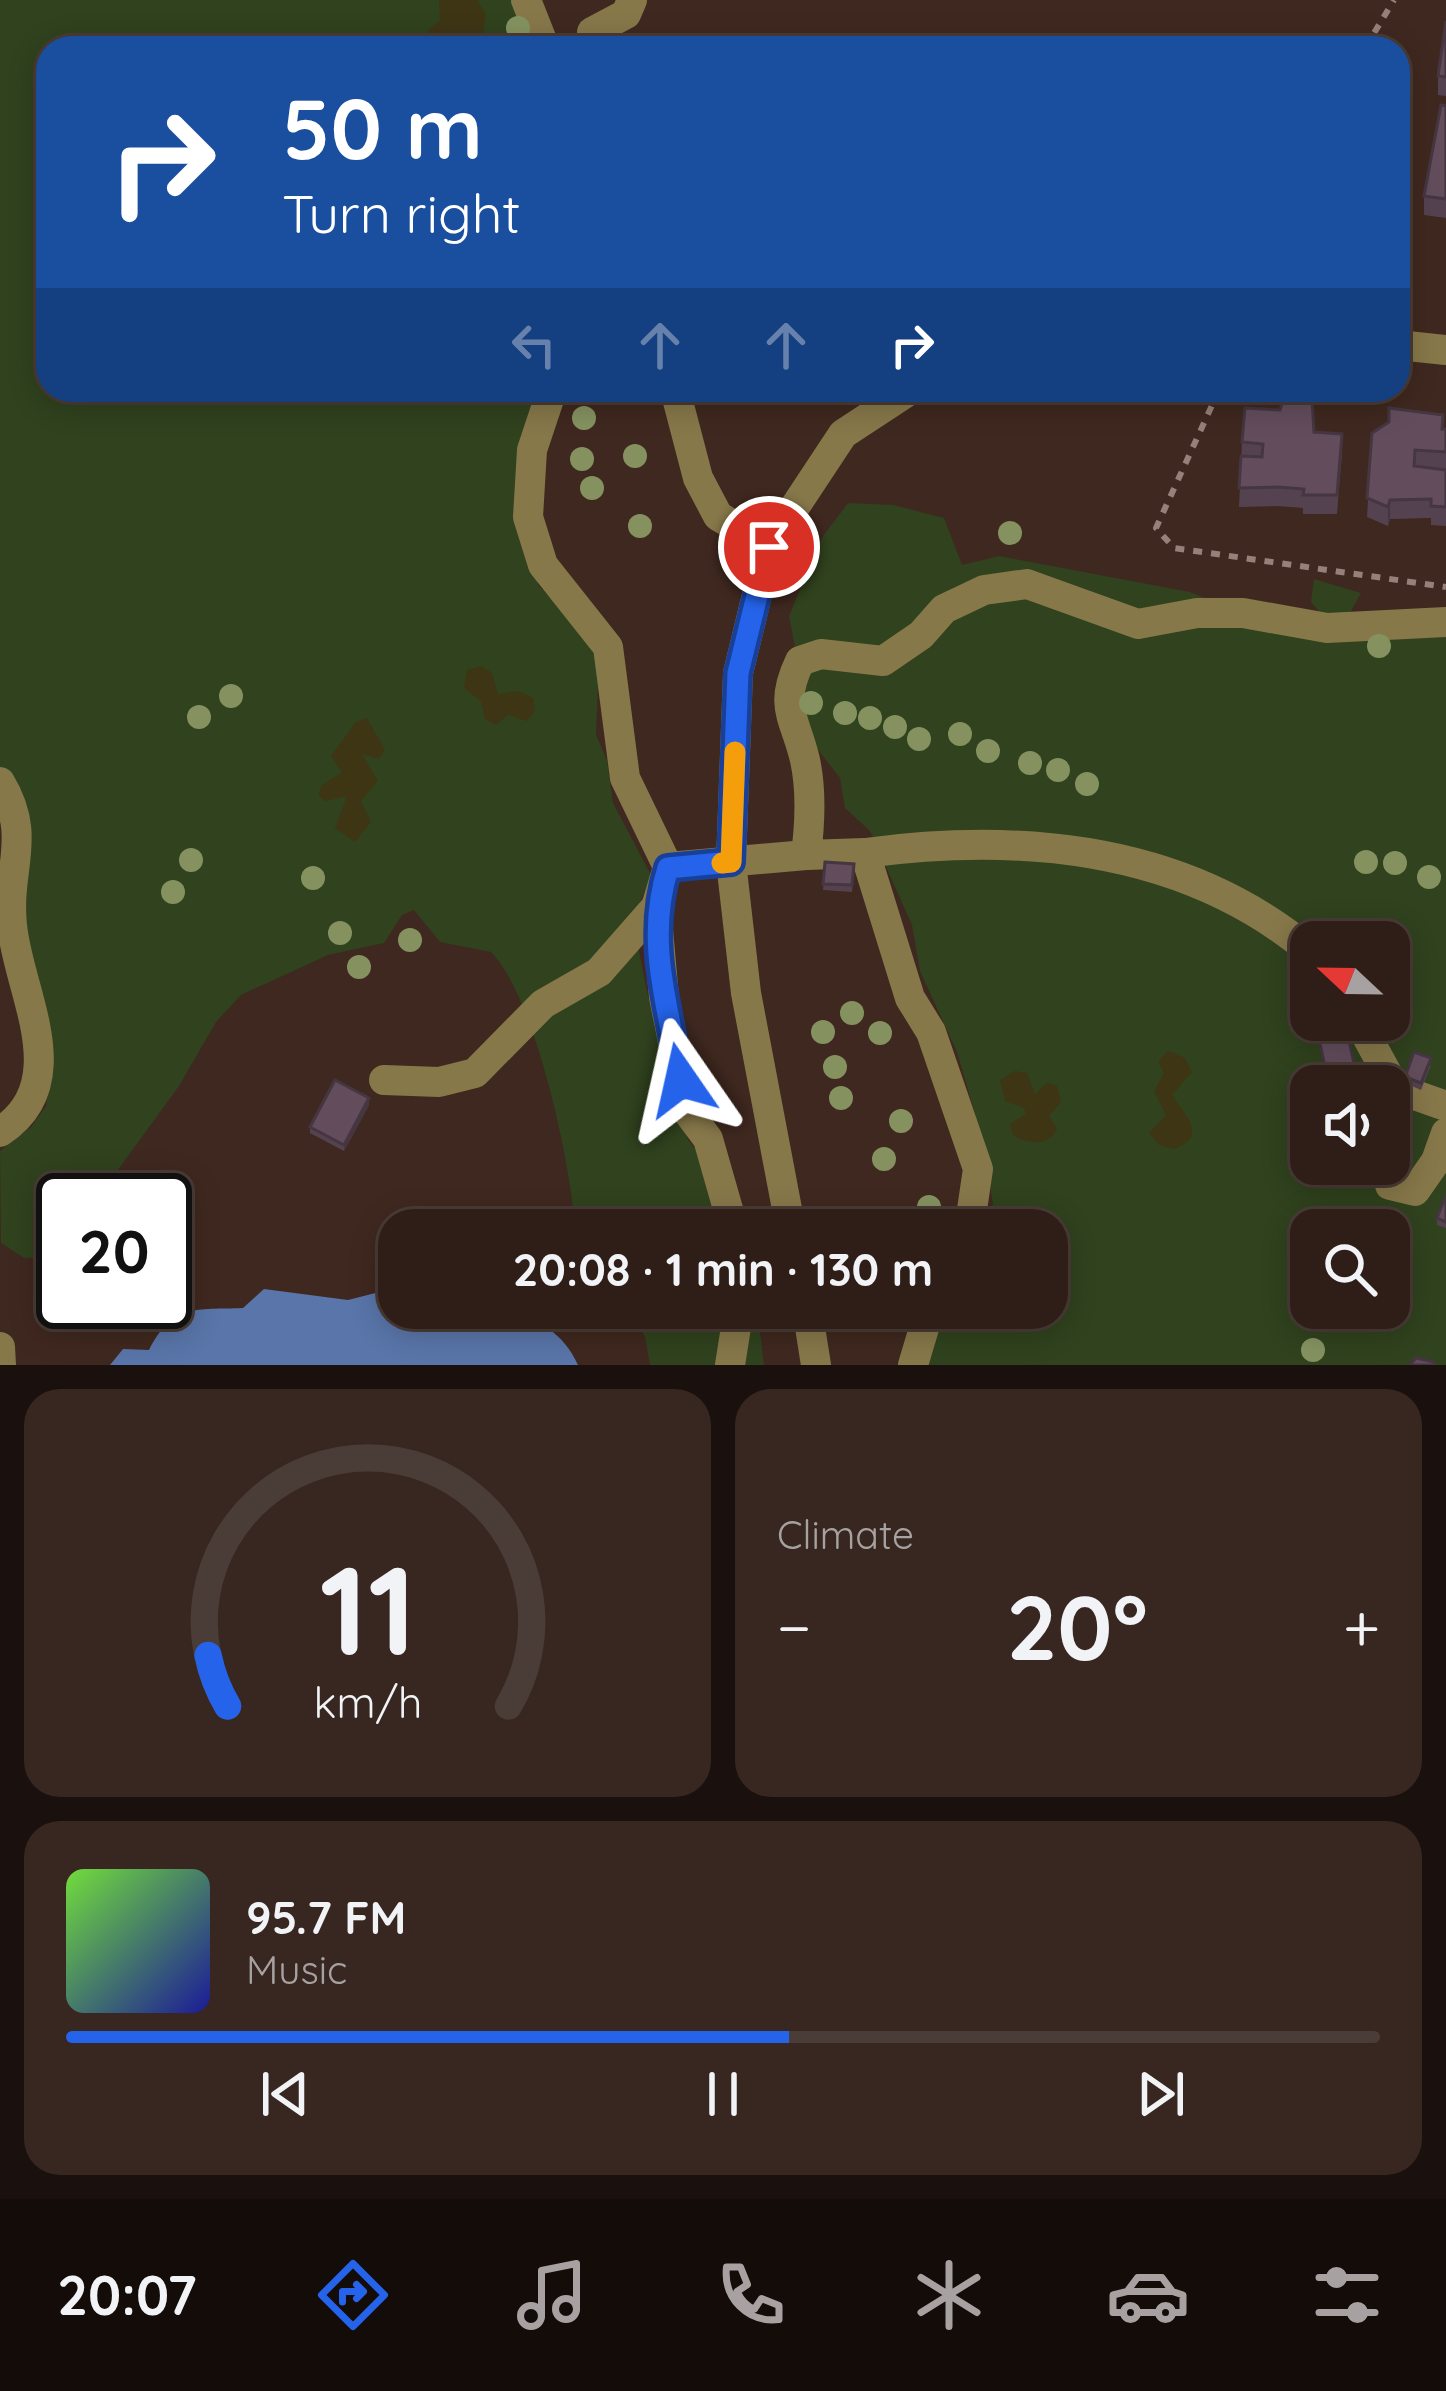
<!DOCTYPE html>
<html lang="en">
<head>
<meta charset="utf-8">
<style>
  :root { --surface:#2f1e17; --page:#372720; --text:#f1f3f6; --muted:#a7a2a1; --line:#4a3c36; --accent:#2563eb }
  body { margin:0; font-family:Quicksand,sans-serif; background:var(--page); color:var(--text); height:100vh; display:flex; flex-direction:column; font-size:45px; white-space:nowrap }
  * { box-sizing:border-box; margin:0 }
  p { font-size:39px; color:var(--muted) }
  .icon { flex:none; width:66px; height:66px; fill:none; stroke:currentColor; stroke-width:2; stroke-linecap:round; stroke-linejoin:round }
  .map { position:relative; height:1365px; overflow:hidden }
  .details { display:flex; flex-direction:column; gap:24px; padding:24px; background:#1a100d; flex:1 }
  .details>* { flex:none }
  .banner { position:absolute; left:36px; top:36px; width:1374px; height:366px; border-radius:36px; box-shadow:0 6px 30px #0003,0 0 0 3px var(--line); background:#1a4fa0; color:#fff; overflow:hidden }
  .needle { width:78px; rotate:292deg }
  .fabs { position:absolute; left:1290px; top:921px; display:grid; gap:24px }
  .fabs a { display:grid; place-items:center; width:120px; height:120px; border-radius:24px; background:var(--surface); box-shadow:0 6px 30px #0003,0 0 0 3px var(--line); font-size:60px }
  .speed { position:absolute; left:36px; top:1173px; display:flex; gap:24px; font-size:60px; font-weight:700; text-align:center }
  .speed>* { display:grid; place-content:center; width:156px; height:156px; border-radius:50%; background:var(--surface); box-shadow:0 6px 30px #0003,0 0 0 3px var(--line); line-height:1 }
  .speed .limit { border:6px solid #111; border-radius:18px; background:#fff; color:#111 }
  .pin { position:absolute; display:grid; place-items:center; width:102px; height:102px; color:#fff; margin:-51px; border:6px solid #fff; border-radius:50%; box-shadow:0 3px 12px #0007 }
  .me { position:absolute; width:132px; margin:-66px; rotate:349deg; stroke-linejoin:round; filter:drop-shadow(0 0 9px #0008) }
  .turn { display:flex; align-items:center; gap:42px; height:252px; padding:0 48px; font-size:54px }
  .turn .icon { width:156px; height:156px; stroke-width:2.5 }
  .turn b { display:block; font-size:84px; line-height:102px }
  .lanes { display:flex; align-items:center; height:114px; padding:0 48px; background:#0003; justify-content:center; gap:60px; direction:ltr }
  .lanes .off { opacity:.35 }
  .big { font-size:90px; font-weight:800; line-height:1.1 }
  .details .tile { flex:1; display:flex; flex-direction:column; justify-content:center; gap:18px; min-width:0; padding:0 42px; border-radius:36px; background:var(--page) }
  .details .dial { align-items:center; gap:0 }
  .dial svg { height:312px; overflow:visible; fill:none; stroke:var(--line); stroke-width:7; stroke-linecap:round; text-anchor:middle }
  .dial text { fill:var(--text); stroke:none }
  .song { display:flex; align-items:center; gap:36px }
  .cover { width:144px; height:144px; border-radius:18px; background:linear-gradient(135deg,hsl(100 70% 55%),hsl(240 70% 35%)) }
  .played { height:12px; border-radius:6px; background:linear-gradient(90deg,var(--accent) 55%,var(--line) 55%) }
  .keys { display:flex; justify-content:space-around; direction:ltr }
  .heat { display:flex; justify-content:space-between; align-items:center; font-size:66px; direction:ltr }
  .details .tiles { flex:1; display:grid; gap:24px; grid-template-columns:1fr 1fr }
  .tile:last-child { grid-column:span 2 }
  .trip { position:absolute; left:378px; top:1209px; width:690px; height:120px; border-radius:36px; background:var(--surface); box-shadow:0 6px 30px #0003,0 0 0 3px var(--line); font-weight:800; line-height:120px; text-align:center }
  .tabs { display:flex; height:192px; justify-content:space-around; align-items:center; background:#130c09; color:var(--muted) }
  .tabs .icon { width:84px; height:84px }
  .tabs .selected { color:var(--accent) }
  .tabs b { font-size:54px; color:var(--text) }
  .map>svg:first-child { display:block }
</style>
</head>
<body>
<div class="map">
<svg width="1446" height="1365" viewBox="0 0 1446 1365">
  <rect width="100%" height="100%" fill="#3f281f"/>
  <g fill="#30421e" fill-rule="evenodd">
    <path d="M0,0H516L534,48H48V390H543L521,544L539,586L577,625L599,659L596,735L607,760L613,803L651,875L633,920L645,982L670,1093L688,1140L704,1158L729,1230H575C572,1167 535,996 491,952L440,942L414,910L402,915L384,943L328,955L241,995L216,1022L179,1086L96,1200H63V1257L24,1258L1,1243L0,1151L31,1127L46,1106L52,1070L23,940L13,785L0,767Z"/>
    <path d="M848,503L893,505L944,518L962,565L999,556L1190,592L1294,632L1446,629V1365H924L944,1308H1047V1230H980L993,1204L983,1141L957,1052L920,971L912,925L870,831L845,808L840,778L798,724L800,674L789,616L823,536ZM1311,942H1389V1020H1311ZM1311,1086H1389V1164H1311ZM1311,1230H1389V1308H1311Z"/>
    <path d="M1314,579L1361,593L1348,616L1322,615L1311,602Z"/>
    <path d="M631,1308H757L764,1365H650L645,1337Z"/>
  </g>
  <g fill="#3e3515">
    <path d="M439,0H477L486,15L481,48H445L429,36L428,30L440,20Z"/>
    <path d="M481,666L492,673L498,694L518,691L533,698L535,711L527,721L508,715L496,725L485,719L481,701L464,688L467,670Z"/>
    <path d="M367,718L385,750L379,759L362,754L378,781L361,801L371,822L355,842L335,828L347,796L325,801L318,795L322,785L342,772L331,756L355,723Z"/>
    <path d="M1168,1051L1185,1058L1192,1072L1172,1095C1184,1114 1210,1136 1174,1149L1159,1145L1149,1133L1166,1115L1154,1091L1164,1073L1158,1061Z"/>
    <path d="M1015,1071L1027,1073L1035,1094L1047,1083L1057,1085L1061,1102L1049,1116L1057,1129C1048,1147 1028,1145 1013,1135L1010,1124L1026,1114L1024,1108L1005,1101L1000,1080Z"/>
  </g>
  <path fill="#5975a9" d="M399,1287V1308C462,1308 547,1296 578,1365H110L123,1349L149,1350C173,1303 195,1310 243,1308L264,1289L348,1300Z"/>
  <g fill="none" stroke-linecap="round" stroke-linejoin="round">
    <g stroke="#95817a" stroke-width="6" stroke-dasharray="9 9" stroke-linecap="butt">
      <path d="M1365,48L1394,0"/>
      <path d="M1219,390L1156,528L1174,548L1446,587"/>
    </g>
    <g stroke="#87784a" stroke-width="30">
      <path d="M526,0L545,48"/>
      <path d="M596,48L592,32L626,14L632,0"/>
      <path d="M1398,345L1446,350"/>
      <path d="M552,390L532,450L528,517L543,565L608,647L625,778L668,867L656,907L664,997L687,1111L708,1139L734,1230"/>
      <path d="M675,390L698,478L718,516L769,546"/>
      <path d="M0,782C33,836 6,868 12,925C18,992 76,1082 0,1132"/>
      <path d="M865,853C1022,832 1186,847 1311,952"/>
      <path d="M668,867L806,855"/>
      <path d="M1358,1020L1395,1088L1446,1106"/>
      <path d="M384,1080L439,1082L475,1073L543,1004L599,972L656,907"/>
      <path d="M1385,1164L1390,1185L1415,1191L1436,1161L1446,1133"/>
      <path d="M791,1230L746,993L731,862L738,673L769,546L843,434L910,390"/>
      <path d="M969,1230L978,1169L931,1032L910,998L865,853L806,855C810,824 812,792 805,760C795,717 778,707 800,661L821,654L883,661L921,635L944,609L984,590L1027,584L1138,624L1197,613H1243L1327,628L1446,622"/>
      <path d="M807,1308L816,1365"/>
      <path d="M0,1347L1,1365"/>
      <path d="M730,1365L739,1308"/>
      <path d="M913,1365L930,1308"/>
    </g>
  </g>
  <g fill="#859260">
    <circle cx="518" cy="28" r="12"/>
    <circle cx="584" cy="418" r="12"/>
    <circle cx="635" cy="456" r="12"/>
    <circle cx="582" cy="459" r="12"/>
    <circle cx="592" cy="488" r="12"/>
    <circle cx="640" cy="526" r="12"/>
    <circle cx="1010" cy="533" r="12"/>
    <circle cx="1379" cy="646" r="12"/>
    <circle cx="231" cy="696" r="12"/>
    <circle cx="811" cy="703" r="12"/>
    <circle cx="845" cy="713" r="12"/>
    <circle cx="199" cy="717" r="12"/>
    <circle cx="870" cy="718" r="12"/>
    <circle cx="895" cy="727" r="12"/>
    <circle cx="960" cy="734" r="12"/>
    <circle cx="919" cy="739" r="12"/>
    <circle cx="988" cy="751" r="12"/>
    <circle cx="1030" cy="763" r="12"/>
    <circle cx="1058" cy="770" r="12"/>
    <circle cx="1087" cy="784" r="12"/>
    <circle cx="191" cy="860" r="12"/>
    <circle cx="1366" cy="862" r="12"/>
    <circle cx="1395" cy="863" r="12"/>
    <circle cx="1429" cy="877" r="12"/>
    <circle cx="313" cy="878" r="12"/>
    <circle cx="173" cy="892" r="12"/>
    <circle cx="340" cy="933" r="12"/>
    <circle cx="410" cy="940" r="12"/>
    <circle cx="359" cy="967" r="12"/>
    <circle cx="852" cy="1013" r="12"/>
    <circle cx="823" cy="1032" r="12"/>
    <circle cx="880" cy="1033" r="12"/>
    <circle cx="835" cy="1067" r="12"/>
    <circle cx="841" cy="1098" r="12"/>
    <circle cx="901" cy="1121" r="12"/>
    <circle cx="884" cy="1159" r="12"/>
    <circle cx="929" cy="1207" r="12"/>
    <circle cx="1313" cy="1350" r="12"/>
  </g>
  <g fill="#554250">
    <path d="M1446,21V96L1438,95V76Z"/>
    <path d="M1446,106V218L1424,215V196Z"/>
    <path d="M1446,429V526L1431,525V518L1390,519L1388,526L1367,517L1372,433Z"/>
    <path d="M1314,432L1342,453L1337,514H1303V508L1278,506L1239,507L1242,442Z"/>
    <path d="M825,862L854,864L852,892L823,890Z"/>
    <path d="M1431,1065L1421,1090L1405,1083V1077Z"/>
    <path d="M369,1105L344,1151L310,1133V1127Z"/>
    <path d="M1446,1195V1228L1437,1225V1218Z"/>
  </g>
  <g fill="#453641">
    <path d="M1390,500V519L1388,526V507Z"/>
    <path d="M369,1098V1105L344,1151V1145Z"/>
  </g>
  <g fill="#634d5d" stroke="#453641" stroke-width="3">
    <path d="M1446,21V77L1438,76Z"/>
    <path d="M1441,105L1446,106V199L1424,196Z"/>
    <path d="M1284,398L1312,400L1314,432L1342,434L1337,495H1303L1304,489L1278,487L1239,488L1241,456L1262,457L1263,444L1242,442L1245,408L1280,410Z"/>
    <path d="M1389,408L1443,415L1442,429H1446V452L1415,450L1414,466L1446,470V507L1431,506V499L1390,500L1388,507L1367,498L1372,433L1389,422Z"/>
    <path d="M825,862L854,864L852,885L823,884Z"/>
    <path d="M1345,1023L1359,1086H1329L1317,1029Z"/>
    <path d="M1414,1052L1431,1058L1421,1083L1405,1077Z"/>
    <path d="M335,1080L369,1098L344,1145L310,1127Z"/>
    <path d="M1446,1195V1222L1437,1218Z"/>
    <path d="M1416,1358L1434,1362L1435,1365H1410Z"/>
  </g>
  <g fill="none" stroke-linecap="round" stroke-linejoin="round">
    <defs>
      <path id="route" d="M681,1080C668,1006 645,941 668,868L731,862L738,673L769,547"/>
    </defs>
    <use href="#route" stroke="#184099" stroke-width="30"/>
    <use href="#route" stroke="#2563eb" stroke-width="21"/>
    <path stroke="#f59e0b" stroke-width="21" d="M722,863L731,862L735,752"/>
  </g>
</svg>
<div class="fabs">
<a><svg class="needle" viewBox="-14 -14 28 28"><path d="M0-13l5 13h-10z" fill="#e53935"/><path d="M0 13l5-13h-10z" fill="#a7a2a1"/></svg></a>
<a><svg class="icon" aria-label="sound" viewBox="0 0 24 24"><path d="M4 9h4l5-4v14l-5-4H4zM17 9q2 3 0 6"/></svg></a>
<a><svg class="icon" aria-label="search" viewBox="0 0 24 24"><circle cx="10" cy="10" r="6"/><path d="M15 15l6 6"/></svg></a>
</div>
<div class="speed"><div class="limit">20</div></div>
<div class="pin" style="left:769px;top:547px;background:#d93025"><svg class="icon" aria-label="arrive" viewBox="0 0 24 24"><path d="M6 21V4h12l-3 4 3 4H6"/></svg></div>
<svg class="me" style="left:681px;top:1080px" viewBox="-20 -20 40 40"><path d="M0-17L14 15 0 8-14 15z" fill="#2563eb" stroke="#fff" stroke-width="4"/></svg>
<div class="trip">20:08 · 1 min · 130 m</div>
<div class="banner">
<div class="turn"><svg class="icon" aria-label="right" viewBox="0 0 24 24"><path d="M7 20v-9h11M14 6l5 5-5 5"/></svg><div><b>50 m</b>Turn right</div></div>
<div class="lanes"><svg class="icon off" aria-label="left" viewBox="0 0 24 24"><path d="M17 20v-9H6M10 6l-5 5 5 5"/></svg><svg class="icon off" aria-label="ahead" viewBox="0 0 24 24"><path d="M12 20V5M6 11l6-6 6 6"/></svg><svg class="icon off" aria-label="ahead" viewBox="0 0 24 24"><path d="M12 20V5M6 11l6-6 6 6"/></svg><svg class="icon" aria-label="right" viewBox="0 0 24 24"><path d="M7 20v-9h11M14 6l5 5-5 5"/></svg></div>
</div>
</div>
<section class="details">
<div class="tiles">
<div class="tile dial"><svg viewBox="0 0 100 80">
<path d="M14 69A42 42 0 1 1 86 69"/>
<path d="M14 69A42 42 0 0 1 9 56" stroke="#2563eb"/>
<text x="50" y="56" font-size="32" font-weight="700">11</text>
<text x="50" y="72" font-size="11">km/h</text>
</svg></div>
<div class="tile"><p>Climate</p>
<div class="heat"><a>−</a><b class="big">20°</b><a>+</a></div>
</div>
<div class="tile">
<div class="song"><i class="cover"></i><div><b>95.7 FM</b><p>Music</p></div></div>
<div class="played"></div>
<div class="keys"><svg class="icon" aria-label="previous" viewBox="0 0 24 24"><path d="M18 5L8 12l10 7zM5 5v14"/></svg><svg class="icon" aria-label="pause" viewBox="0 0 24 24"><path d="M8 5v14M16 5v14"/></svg><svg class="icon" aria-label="next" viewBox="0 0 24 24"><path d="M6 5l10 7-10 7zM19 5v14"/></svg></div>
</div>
</div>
</section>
<nav class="tabs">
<b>20:07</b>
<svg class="icon selected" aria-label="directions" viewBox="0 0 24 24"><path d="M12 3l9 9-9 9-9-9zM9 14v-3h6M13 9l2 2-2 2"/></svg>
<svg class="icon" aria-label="music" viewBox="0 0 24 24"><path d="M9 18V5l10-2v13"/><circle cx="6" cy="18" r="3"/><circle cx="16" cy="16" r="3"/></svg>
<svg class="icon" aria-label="phone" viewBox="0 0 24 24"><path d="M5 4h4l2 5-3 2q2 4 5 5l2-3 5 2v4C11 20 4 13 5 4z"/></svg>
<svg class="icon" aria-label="climate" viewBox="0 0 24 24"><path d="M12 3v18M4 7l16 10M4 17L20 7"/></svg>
<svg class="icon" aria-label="car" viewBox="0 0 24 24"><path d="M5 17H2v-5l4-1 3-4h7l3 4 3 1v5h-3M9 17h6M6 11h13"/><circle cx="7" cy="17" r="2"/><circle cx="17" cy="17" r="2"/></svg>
<svg class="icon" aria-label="filters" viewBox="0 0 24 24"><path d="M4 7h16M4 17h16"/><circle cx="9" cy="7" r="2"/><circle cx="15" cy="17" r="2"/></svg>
</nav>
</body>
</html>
